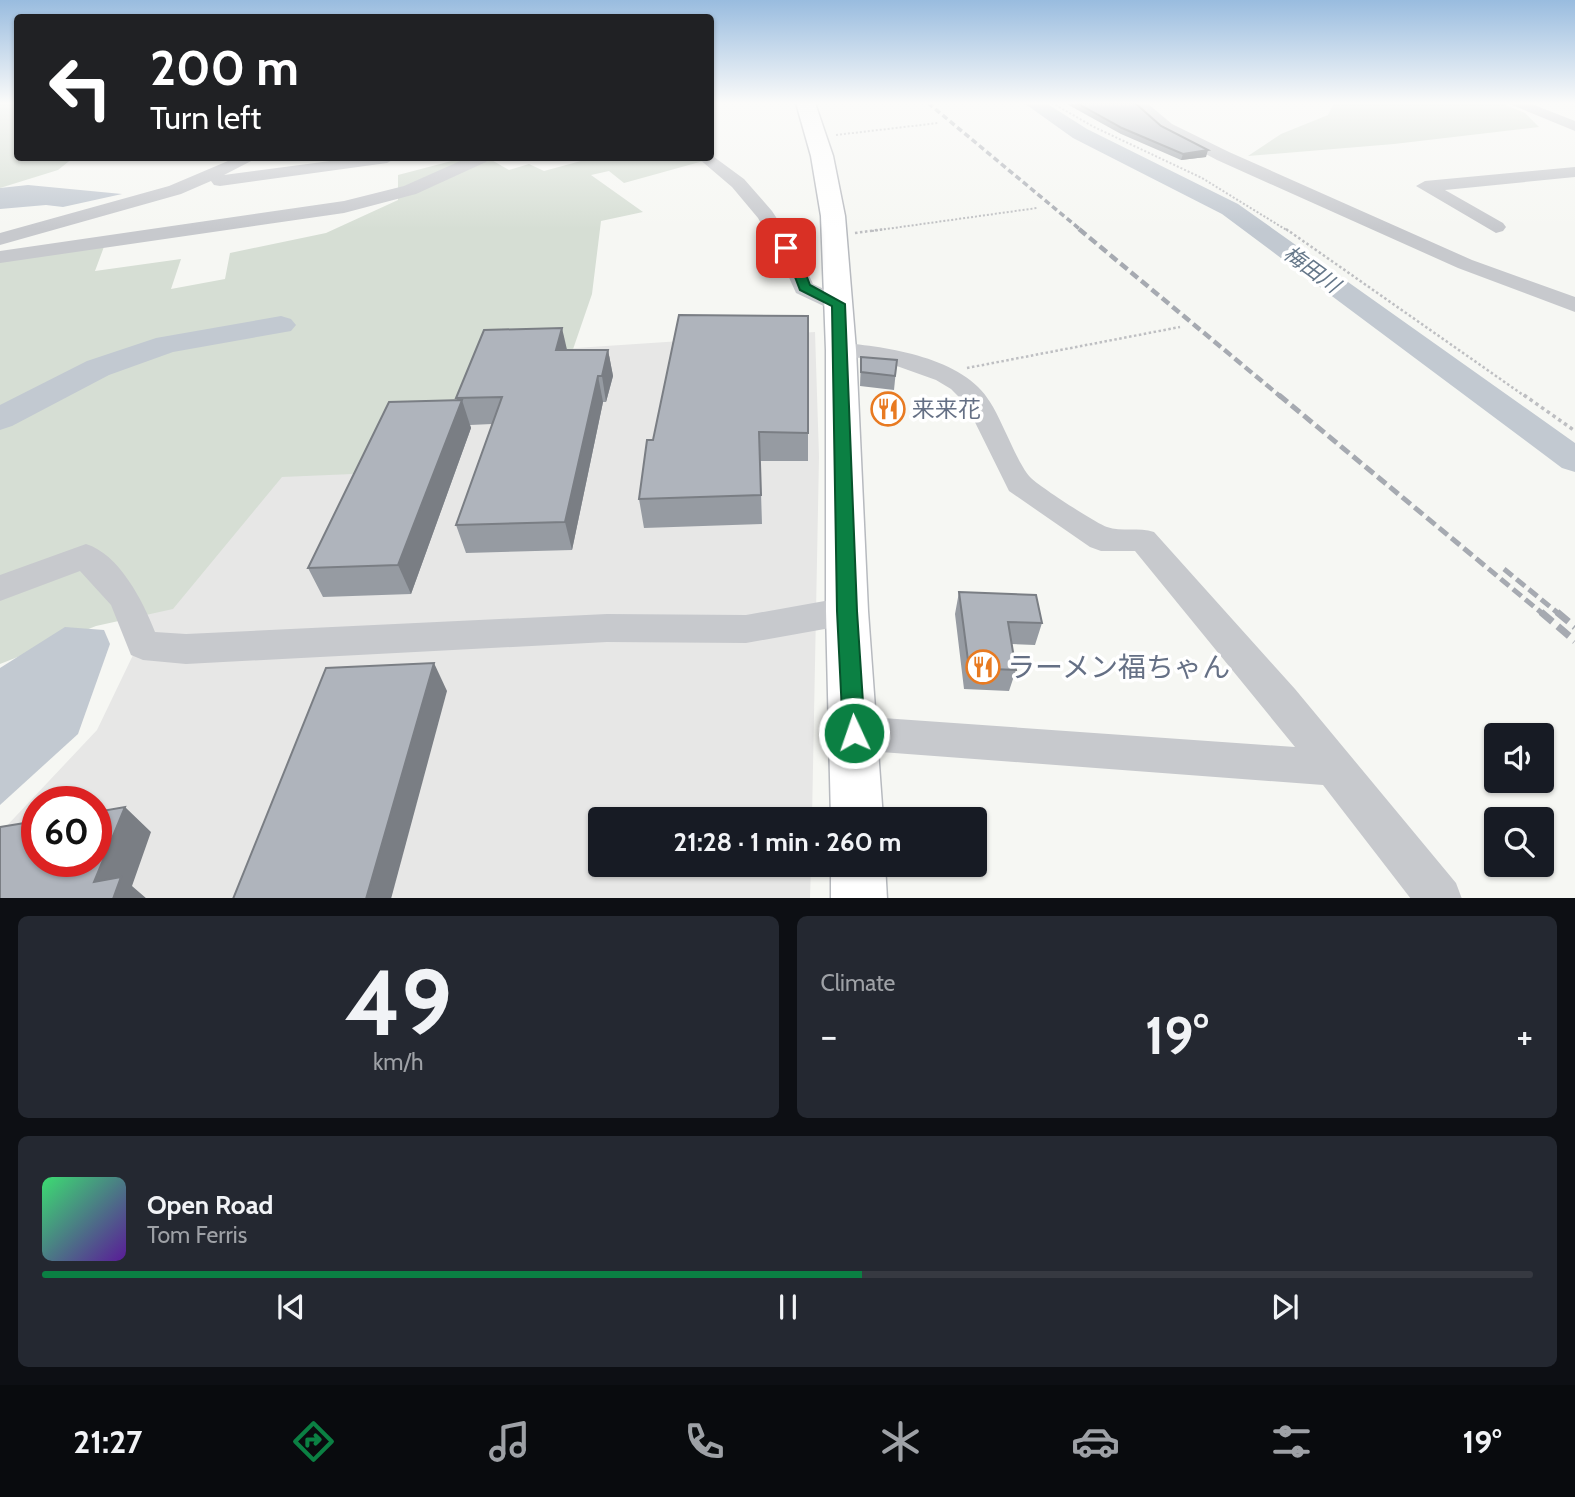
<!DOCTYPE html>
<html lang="en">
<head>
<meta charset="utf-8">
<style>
  :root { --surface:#171b24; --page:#242831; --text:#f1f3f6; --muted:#9ea1a6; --line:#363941; --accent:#0b8043 }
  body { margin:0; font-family:Cabin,"Noto Sans JP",sans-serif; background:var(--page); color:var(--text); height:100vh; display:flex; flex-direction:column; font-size:26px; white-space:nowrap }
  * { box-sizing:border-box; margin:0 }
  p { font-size:23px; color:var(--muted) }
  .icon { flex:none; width:38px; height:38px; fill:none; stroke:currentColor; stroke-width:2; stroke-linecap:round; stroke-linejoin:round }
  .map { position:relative; height:898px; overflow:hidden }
  .side { display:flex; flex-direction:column; gap:18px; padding:18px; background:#0d0f14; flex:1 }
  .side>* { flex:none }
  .banner { position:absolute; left:14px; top:14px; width:700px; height:147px; border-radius:7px; box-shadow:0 2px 5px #0004; background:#202124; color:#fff; overflow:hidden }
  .fabs { position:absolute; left:1484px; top:723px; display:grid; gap:14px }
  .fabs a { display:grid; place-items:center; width:70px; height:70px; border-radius:7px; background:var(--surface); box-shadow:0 2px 5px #0004; font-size:35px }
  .speed { position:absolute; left:21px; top:786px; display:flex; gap:14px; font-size:35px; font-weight:700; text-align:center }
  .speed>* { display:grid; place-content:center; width:91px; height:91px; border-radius:50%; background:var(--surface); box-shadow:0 2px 5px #0004; line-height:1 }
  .speed .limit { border:10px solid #d22; background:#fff; color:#111 }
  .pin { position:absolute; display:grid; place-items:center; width:60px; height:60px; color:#fff; margin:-30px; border-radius:14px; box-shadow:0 4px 10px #0006 }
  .me { position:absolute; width:77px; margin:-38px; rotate:357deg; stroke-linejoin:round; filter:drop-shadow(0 0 5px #0008) }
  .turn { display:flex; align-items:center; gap:24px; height:147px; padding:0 21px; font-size:32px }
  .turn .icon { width:91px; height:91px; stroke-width:2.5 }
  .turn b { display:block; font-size:49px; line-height:60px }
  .big { font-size:52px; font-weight:700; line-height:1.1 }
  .side .widget { flex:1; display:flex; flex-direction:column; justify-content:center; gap:10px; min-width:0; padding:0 24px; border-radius:10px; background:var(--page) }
  .side .dial { align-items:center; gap:0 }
  .dial b { font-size:91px; line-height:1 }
  .song { display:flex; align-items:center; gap:21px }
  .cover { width:84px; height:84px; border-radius:10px; background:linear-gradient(135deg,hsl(140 70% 55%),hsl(270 70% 35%)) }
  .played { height:7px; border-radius:4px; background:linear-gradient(90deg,var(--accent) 55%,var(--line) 55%) }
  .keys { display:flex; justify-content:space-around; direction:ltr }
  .heat { display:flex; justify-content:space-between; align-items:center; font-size:38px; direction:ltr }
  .side .tiles { flex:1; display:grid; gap:18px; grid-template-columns:1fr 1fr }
  .widget:last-child { grid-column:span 2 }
  .trip { position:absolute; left:588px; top:807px; width:399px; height:70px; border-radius:7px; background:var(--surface); box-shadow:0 2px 5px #0004; font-weight:700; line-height:70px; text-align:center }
  .tabs { display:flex; height:112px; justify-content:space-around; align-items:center; background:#090b0e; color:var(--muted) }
  .tabs .icon { width:49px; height:49px }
  .tabs .current { color:var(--accent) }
  .tabs b { font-size:32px; color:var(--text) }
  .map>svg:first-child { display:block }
</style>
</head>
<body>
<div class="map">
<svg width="1575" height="899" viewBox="0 0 1575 899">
  <rect width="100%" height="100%" fill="#f6f7f3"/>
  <path fill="#e7e7e6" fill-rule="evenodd" d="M815,332L819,457L812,819H600V864L811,865L810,898H0V833L97,730L134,653L113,598L290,464L485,354ZM37,802H96V861H37Z"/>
  <g fill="#d6ded4">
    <path d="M0,103H17L18,158H73L58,170L0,188Z"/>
    <path d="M1334,103H1501L1525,113L1539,127L1394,144L1248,156L1281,134L1328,115Z"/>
    <path d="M463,158H488L509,170L529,164L544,171L592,158H703L707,160L624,183L609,171L591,175L643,212L601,221L592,294L570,358L496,363L467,428L376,473L282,477L173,609L96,626L0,664V259L105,244L95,271L181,259L171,289L225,279L230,253L326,233L398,200V175Z"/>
  </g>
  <g fill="#c2c9d1">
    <path d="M28,185L122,194L63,207L46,205L0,209V188Z"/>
    <path d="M65,627L104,630L110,644L78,734L0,805V668Z"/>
  </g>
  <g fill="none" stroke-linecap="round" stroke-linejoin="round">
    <g fill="#c2c9d1" fill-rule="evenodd">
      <path d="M1024,103H1046L1087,129L1238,204L1575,443V472L1562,468L1222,214L1073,138Z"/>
      <path d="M281,316L291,319L296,325L291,331L173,352L109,375L12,426L0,430V405L87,361L156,338Z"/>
    </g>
    <defs>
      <g id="major">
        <path d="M796,103H815L833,156L845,216L856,350L868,611L883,819H831L826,611V350L821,216L811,156Z"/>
        <path d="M831,864H885L887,899H831Z"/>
      </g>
    </defs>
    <use href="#major" stroke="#b7babf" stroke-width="3"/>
    <g stroke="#bebfc2" stroke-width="2" stroke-dasharray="2 2" stroke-linecap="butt">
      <path d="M1052,103L1094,127L1202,178L1288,231"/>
      <path d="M836,135L938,123"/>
      <path d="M872,231L1037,208"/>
    </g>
    <g stroke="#bebfc2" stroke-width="2.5" stroke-dasharray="2.5 2.5" stroke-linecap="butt">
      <path d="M1286,229L1526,397"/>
      <path d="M855,233L885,229"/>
      <path d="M967,368L1180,327"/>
    </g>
    <path stroke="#bebfc2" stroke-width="3.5" stroke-dasharray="3.5 3.5" stroke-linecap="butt" d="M1524,395L1575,431"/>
    <g fill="#c7c9cd" fill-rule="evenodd">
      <path d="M1130,103H1147L1172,124L1229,152L1472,260L1575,297V312L1458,268L1217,160L1160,130Z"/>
      <path d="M1507,103H1529L1575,121V131Z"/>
      <path d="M710,154L744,179L772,211L798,251L813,284L846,299L849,304L846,309H830L796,293L777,251L758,218L732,187L698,158H710Z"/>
      <path d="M235,158H257L224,175L353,158H396L387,163L220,186L214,185L211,181L181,194L0,245V233L169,186Z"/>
      <path d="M467,158H489L486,162L416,194L344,213L0,263V251L344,201L404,186Z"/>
      <path d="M1575,167V177L1445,190L1503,223L1506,227L1503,231L1496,233L1416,186L1425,181Z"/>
      <path d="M841,343C886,346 965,358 990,402C1002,420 1017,463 1030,477C1037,485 1097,524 1107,527C1121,532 1139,527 1154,532L1295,689L1456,883L1462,899H1411L1323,785L854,750L840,745L835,733L840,721L854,716L1295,747L1135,551H1101L1090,547L1009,491L966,404L951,389L936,380L880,360L832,355L829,350L832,345Z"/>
      <path d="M86,544C119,554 143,601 155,632L186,634L607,614L746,615L847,597L859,601L864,611L859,621L847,625L746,643L607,642L186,664L143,660L131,655L111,605L80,571L0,601V575Z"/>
    </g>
    <use href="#major" fill="#fff" fill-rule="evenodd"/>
    <path stroke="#a6aab1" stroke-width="3.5" stroke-dasharray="6 3.5" stroke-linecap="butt" d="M928,103L1082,231"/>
    <path stroke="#a6aab1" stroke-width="4.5" stroke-dasharray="9 4.5" stroke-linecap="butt" d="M1079,229L1281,397"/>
    <g stroke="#a6aab1" stroke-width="5" stroke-dasharray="11 5" stroke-linecap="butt">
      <path d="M1279,395L1543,614"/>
      <path d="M1504,569L1559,614"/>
    </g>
    <g stroke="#a6aab1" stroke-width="7" stroke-dasharray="15 7" stroke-linecap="butt">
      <path d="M1541,612L1575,641"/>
      <path d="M1557,612L1575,627"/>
    </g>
  </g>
  <g fill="#969ba2">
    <path d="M1065,103H1135L1161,126L1206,157L1181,160L1121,134Z"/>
    <path d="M679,315L808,433V461H760L762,524L644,528L639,499L653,440Z"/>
    <path d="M567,350H608L613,376L606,402H603L572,550L466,553L456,525L492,424L470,425L471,428L411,594L323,597L308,568L457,400L456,398Z"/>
    <path d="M861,357L897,360L894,390L860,386Z"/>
    <path d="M959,592L1042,623L1035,645L1012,644L1016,670L1009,691L964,689L955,614Z"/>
  </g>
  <g fill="#7a7e84">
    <path d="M1208,150L1206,157L1181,160L1183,154Z"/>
    <path d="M562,328L568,354L556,350Z"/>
    <path d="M608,350L613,376L606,402L602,376Z"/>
    <path d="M598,376L603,402L572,550L565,522Z"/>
    <path d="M462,400L471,428L411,594L398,565Z"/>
    <path d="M434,663L447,691L391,899H366Z"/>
    <path d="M125,807L151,832L132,886L147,899H113L94,882Z"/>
  </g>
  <g fill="#afb4bc" stroke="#7a7e84" stroke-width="2">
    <path d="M1077,103H1135L1161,126L1208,150L1183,154L1122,128Z"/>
    <path d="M679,315L808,316V433L759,432L761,495L639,499L647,440H653Z"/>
    <path d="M562,328L556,350H608L602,376H598L565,522L456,525L502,397L456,398L484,330Z"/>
    <path d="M861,357L897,360L895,376L861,372Z"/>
    <path d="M462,400L398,565L308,568L389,402Z"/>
    <path d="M959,592L1036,595L1042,623L1008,622L1016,670L969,668Z"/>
    <path d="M434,663L366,899H233L326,668Z"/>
    <path d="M125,807L94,882L121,877L113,899H0V827L37,821V861H96V812Z"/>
  </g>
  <linearGradient id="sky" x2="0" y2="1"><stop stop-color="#99bcdf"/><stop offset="0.45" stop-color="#fbfbfa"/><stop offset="1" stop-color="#fbfbfa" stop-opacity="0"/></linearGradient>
  <rect width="1575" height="229" fill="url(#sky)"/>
  <path fill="#0b8043" stroke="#07532c" stroke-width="2" d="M781,246H790L802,264L810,285L845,304L857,611L865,733L862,740L854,743L846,740L843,733L837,611L832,306L800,290L790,264L780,248Z"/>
  <defs>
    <symbol id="restaurant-ring" viewBox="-11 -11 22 22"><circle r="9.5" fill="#fff" stroke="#e87a21" stroke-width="1.5"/><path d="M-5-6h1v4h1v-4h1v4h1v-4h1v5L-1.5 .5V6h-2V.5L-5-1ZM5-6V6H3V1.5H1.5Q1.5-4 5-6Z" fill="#e87a21"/></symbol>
  </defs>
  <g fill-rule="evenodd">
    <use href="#restaurant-ring" x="869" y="390" width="38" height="38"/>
    <use href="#restaurant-ring" x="964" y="648" width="38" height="38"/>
  </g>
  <g text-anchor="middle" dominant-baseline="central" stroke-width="7" stroke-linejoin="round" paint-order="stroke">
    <g font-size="21" font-style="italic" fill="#657789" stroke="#fff">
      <text transform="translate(1312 269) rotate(36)">梅田川</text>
    </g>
    <g font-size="23" fill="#657085" stroke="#fff" text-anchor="start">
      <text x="912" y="409">来来花</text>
    </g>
    <g font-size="28" fill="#657085" stroke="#fff" text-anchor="start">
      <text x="1007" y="667">ラーメン福ちゃん</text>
    </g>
  </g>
</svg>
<div class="fabs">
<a><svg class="icon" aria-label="sound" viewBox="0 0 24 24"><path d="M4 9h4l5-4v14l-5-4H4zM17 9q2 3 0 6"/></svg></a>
<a><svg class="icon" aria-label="search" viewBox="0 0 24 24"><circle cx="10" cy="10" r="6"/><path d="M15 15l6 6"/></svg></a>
</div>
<div class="speed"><div class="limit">60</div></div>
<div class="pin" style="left:786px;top:248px;background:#d93025"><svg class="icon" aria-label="arrive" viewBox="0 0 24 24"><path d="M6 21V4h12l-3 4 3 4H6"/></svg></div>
<svg class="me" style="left:854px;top:733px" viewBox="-20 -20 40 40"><circle r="17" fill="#0b8043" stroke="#fff" stroke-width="3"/><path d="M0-11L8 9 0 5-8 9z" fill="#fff"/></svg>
<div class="trip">21:28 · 1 min · 260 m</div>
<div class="banner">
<div class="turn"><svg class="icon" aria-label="left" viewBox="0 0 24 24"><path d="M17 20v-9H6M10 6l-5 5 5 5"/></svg><div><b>200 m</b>Turn left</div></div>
</div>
</div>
<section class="side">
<div class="tiles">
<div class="widget dial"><b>49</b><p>km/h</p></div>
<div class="widget"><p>Climate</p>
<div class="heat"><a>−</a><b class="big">19°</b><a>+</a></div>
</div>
<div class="widget">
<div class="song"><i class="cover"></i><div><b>Open Road</b><p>Tom Ferris</p></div></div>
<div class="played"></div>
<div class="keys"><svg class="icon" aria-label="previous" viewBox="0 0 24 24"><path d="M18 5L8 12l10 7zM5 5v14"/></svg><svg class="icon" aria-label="pause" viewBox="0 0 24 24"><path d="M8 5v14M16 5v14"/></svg><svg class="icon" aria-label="next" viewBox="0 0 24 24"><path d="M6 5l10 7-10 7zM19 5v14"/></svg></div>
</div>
</div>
</section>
<nav class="tabs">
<b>21:27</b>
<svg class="icon current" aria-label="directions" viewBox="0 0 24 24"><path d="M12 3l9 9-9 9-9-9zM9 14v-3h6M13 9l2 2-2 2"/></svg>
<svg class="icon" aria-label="music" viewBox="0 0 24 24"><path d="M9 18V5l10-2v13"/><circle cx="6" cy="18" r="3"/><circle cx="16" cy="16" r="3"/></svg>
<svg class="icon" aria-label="phone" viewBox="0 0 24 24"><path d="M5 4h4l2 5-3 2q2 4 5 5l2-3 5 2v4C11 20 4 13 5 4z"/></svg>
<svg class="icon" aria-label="climate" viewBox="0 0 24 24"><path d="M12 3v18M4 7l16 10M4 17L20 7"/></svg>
<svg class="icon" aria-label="car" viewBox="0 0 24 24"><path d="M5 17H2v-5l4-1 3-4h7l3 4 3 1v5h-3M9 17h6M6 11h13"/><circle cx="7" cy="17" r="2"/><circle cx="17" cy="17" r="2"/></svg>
<svg class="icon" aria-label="filters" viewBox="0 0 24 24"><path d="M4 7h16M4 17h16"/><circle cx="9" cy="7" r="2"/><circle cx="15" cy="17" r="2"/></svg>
<b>19°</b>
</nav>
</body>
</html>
